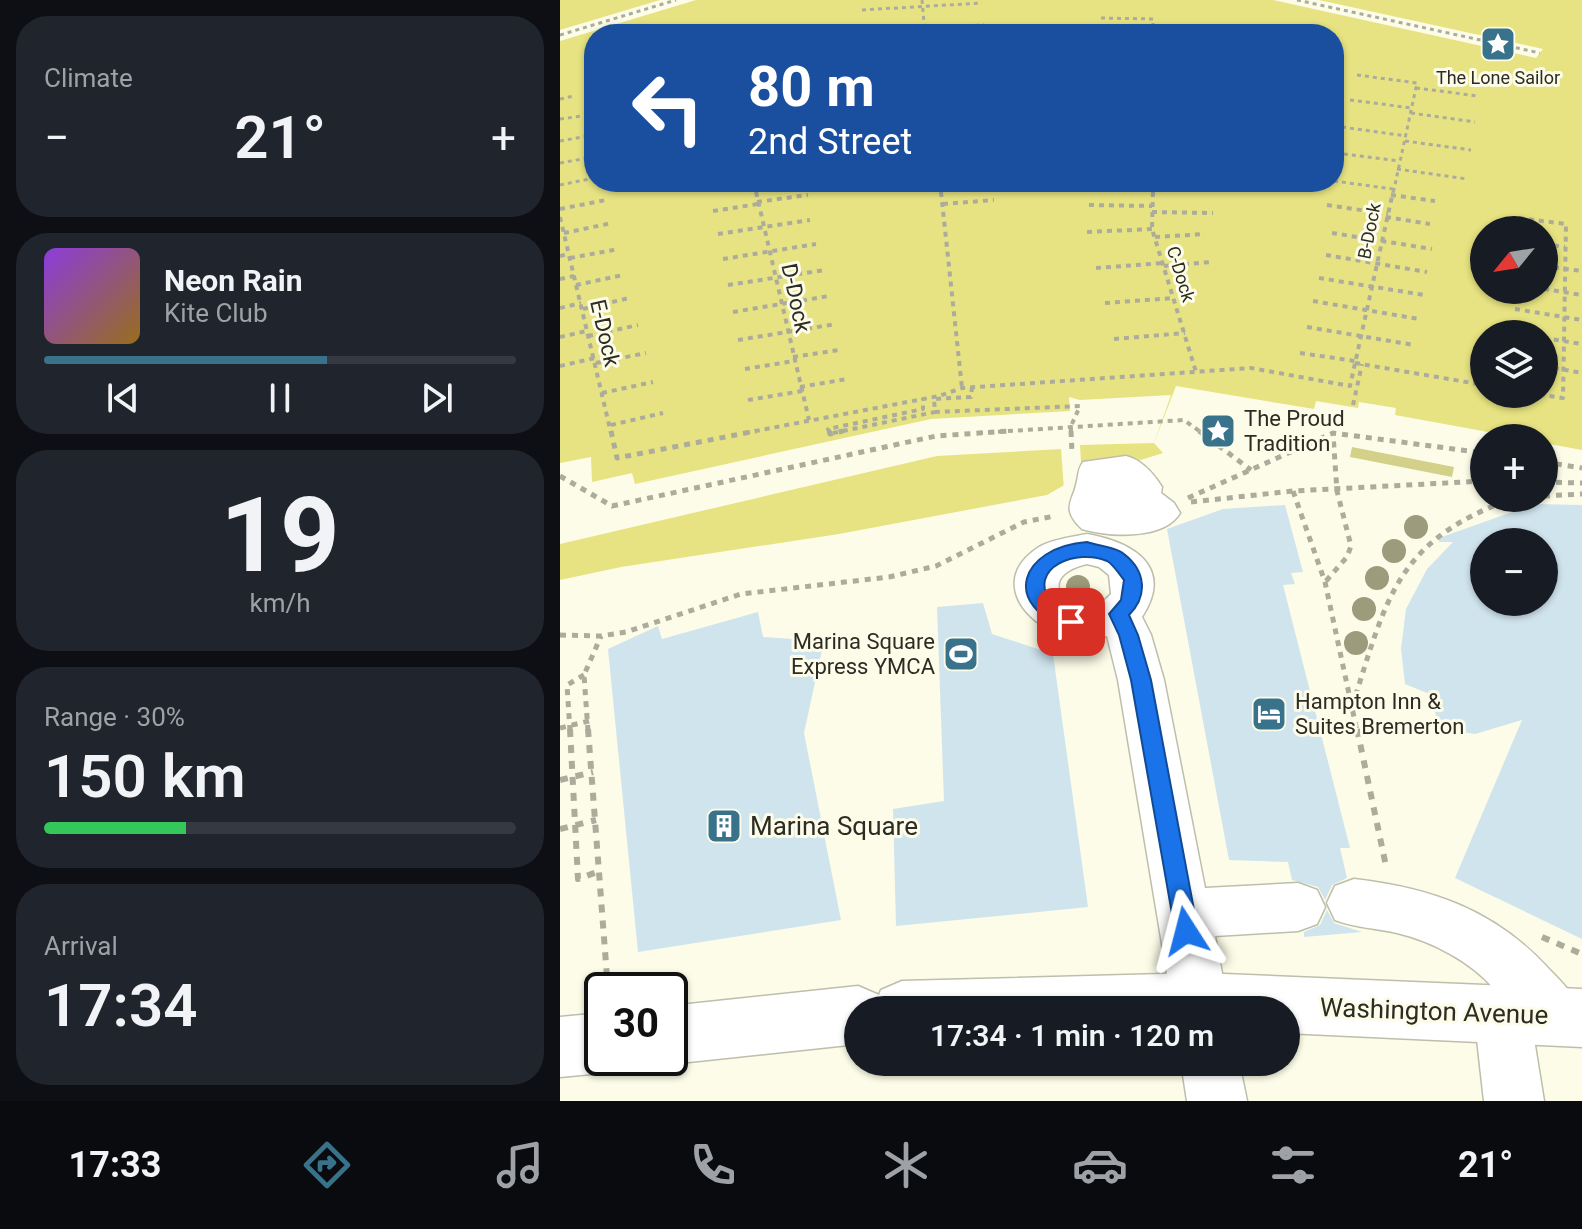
<!DOCTYPE html>
<html lang="en">
<head>
<meta charset="utf-8">
<style>
  :root { --surface:#171b24; --page:#20242c; --text:#f1f3f6; --muted:#9ea1a6; --line:#363941; --accent:#38728b }
  body { margin:0; font-family:Roboto,sans-serif; background:var(--page); color:var(--text); height:100vh; display:flex; flex-direction:column; font-size:30px; white-space:nowrap }
  * { box-sizing:border-box; margin:0 }
  p { font-size:26px; color:var(--muted) }
  .icon { flex:none; width:44px; height:44px; fill:none; stroke:currentColor; stroke-width:2; stroke-linecap:round; stroke-linejoin:round }
  .map { position:relative; flex:1; overflow:hidden }
  .panel { display:flex; flex-direction:column; gap:16px; padding:16px; background:#0d0f14; width:560px }
  .panel>* { flex:none }
  .guide { position:absolute; left:24px; top:24px; width:760px; height:168px; border-radius:32px; box-shadow:0 2px 6px #0004; background:#1a4fa0; color:#fff; overflow:hidden }
  .needle { width:52px; rotate:240deg }
  .fabs { position:absolute; left:910px; top:216px; display:grid; gap:16px }
  .fabs a { display:grid; place-items:center; width:88px; height:88px; border-radius:50%; background:var(--surface); box-shadow:0 2px 6px #0004; font-size:40px }
  .speed { position:absolute; left:24px; top:972px; display:flex; gap:16px; font-size:40px; font-weight:700; text-align:center }
  .speed>* { display:grid; place-content:center; width:104px; height:104px; border-radius:50%; background:var(--surface); box-shadow:0 2px 6px #0004; line-height:1 }
  .speed .limit { border:4px solid #111; border-radius:12px; background:#fff; color:#111 }
  .pin { position:absolute; display:grid; place-items:center; width:68px; height:68px; color:#fff; margin:-34px; border-radius:16px; box-shadow:0 4px 12px #0006 }
  .me { position:absolute; width:88px; margin:-44px; rotate:351deg; stroke-linejoin:round; filter:drop-shadow(0 0 6px #0008) }
  .turn { display:flex; align-items:center; gap:28px; height:168px; padding:0 32px; font-size:36px }
  .turn .icon { width:104px; height:104px; stroke-width:2.5 }
  .turn b { display:block; font-size:56px; line-height:68px }
  .big { font-size:60px; font-weight:600; line-height:1.1 }
  .panel .tile { flex:1; display:flex; flex-direction:column; justify-content:center; gap:12px; min-width:0; padding:0 28px; border-radius:32px; background:var(--page) }
  .panel .dial { align-items:center; gap:0 }
  .dial b { font-size:104px; line-height:1 }
  .song { display:flex; align-items:center; gap:24px }
  .cover { width:96px; height:96px; border-radius:12px; background:linear-gradient(135deg,hsl(270 70% 55%),hsl(40 70% 35%)) }
  .played { height:8px; border-radius:4px; background:linear-gradient(90deg,var(--accent) 60%,var(--line) 60%) }
  .keys { display:flex; justify-content:space-around; direction:ltr }
  .heat { display:flex; justify-content:space-between; align-items:center; font-size:44px; direction:ltr }
  .charge { height:12px; border-radius:6px; background:linear-gradient(90deg,#34c759 30%,var(--line) 0) }
  .trip { position:absolute; left:284px; top:996px; width:456px; height:80px; border-radius:40px; background:var(--surface); box-shadow:0 2px 6px #0004; font-weight:600; line-height:80px; text-align:center }
  .tab-bar { display:flex; height:128px; justify-content:space-around; align-items:center; background:#090b0e; color:var(--muted) }
  .tab-bar .icon { width:56px; height:56px }
  .tab-bar .active { color:var(--accent) }
  .tab-bar b { font-size:36px; color:var(--text) }
  main { display:flex; flex:1; min-height:0 }
  .map>svg:first-child { display:block }
</style>
</head>
<body>
<main>
<section class="panel">
<div class="tile"><p>Climate</p>
<div class="heat"><a>−</a><b class="big">21°</b><a>+</a></div>
</div>
<div class="tile">
<div class="song"><i class="cover"></i><div><b>Neon Rain</b><p>Kite Club</p></div></div>
<div class="played"></div>
<div class="keys"><svg class="icon" aria-label="previous" viewBox="0 0 24 24"><path d="M18 5L8 12l10 7zM5 5v14"/></svg><svg class="icon" aria-label="pause" viewBox="0 0 24 24"><path d="M8 5v14M16 5v14"/></svg><svg class="icon" aria-label="next" viewBox="0 0 24 24"><path d="M6 5l10 7-10 7zM19 5v14"/></svg></div>
</div>
<div class="tile dial"><b>19</b><p>km/h</p></div>
<div class="tile"><p>Range · 30%</p><b class="big">150 km</b><div class="charge"></div></div>
<div class="tile"><p>Arrival</p><b class="big">17:34</b></div>
</section>
<div class="map">
<svg width="1022" height="1101" viewBox="0 0 1022 1101">
  <rect width="100%" height="100%" fill="#fcfce8"/>
  <path fill="#d3d08a" d="M792,447L894,467L892,477L790,457Z"/>
  <path fill="#e7e382" fill-rule="evenodd" d="M0,0H1022V450L984,443V438H961L835,415L836,408L799,402L798,408L756,401L754,409L616,386L594,443L603,453L571,463L539,465L487,495L279,534L61,567L0,580ZM34,34H774V182H34ZM924,230H984V290H924ZM924,334H984V394H924Z"/>
  <g fill="#fcfce8">
    <path d="M100,0H136L0,41V30Z"/>
    <path d="M713,0H759L983,49L976,58Z"/>
    <path d="M611,395L594,443L520,445L522,480L504,490L501,449L377,456L0,544V463L31,457L32,482L72,473L75,484L371,419L510,411L509,397L520,400Z"/>
  </g>
  <g fill="#d0e4ee" fill-rule="evenodd">
    <path d="M975,504L1022,505V939L895,878L962,720L915,734L895,731L878,720L867,693L845,684L841,649L846,609L867,569L893,542H879V538ZM924,542H984V602H924Z"/>
    <path d="M725,505L743,572L731,573L735,584L723,585L790,848H780L787,878L772,885L765,900L758,887L732,880L728,862L669,860L607,529L663,509Z"/>
    <path d="M423,603L432,634L493,654L528,907L336,926L333,809L384,801L377,607Z"/>
    <path d="M198,612L203,637L264,641L244,733L281,920L78,952L48,649L98,626L102,639Z"/>
    <path d="M767,910L774,923L802,932L744,937V932L760,925Z"/>
  </g>
  <g fill="none" stroke-linecap="round" stroke-linejoin="round">
    <defs>
      <g id="minor">
        <path d="M566,456C582,460 593,473 602,487L601,493L614,503L620,513C604,540 550,537 522,529C500,508 513,502 517,481C519,472 518,469 523,462Z"/>
        <path d="M527,534C572,542 615,566 582,617L591,635L604,680L645,888L738,883L757,890L765,907L757,924L738,931L655,936L669,1010H613L558,680L547,636C491,654 415,588 479,547C493,539 512,537 527,534ZM527,564L539,567L549,575L551,594C521,629 464,579 527,564Z"/>
        <path d="M794,879C872,888 935,910 989,969C1003,983 1014,995 1022,1013L1015,1035L995,1043L973,1033L984,1101H924L914,1013L922,994L934,989C912,962 871,941 837,933C816,928 796,928 775,920L767,903L775,886Z"/>
        <path d="M621,1062H679L687,1101H627Z"/>
      </g>
      <g id="major">
        <path d="M640,973L1022,989V1047L726,1033V1010H298V1044L110,1064L94,1058H110V1006L298,986L319,995L321,990L342,981Z"/>
        <path d="M42,1013V1058H66L63,1064L42,1073L0,1077V1017Z"/>
      </g>
    </defs>
    <use href="#minor" stroke="#bebeac" stroke-width="3"/>
    <use href="#major" stroke="#bebeac" stroke-width="3"/>
    <g stroke="#acac9d" stroke-width="3" stroke-dasharray="4 4" stroke-linecap="butt">
      <path d="M362,0L365,34"/>
      <path d="M737,0L980,53"/>
      <path d="M302,10L422,3"/>
      <path d="M541,18L593,19V34"/>
      <path d="M311,31L424,25"/>
      <path d="M593,31L652,32"/>
      <path d="M193,34L213,32"/>
      <path d="M0,35L116,0"/>
      <path d="M797,75L857,83L833,194"/>
      <path d="M856,88L918,96"/>
      <path d="M0,99L14,96"/>
      <path d="M790,100L852,108"/>
      <path d="M851,113L915,122"/>
      <path d="M0,119L22,116"/>
      <path d="M782,127L846,136"/>
      <path d="M0,141L28,136"/>
      <path d="M845,141L911,150"/>
      <path d="M776,153L839,161"/>
      <path d="M0,163L33,157"/>
      <path d="M837,169L907,179"/>
      <path d="M774,181L833,189"/>
      <path d="M194,182L197,194"/>
      <path d="M380,182L381,194"/>
      <path d="M587,182L651,184"/>
      <path d="M0,185L34,178"/>
      <path d="M147,188L187,182"/>
      <path d="M593,194V182"/>
    </g>
    <g stroke="#acac9d" stroke-width="4" stroke-dasharray="5 5" stroke-linecap="butt">
      <path d="M196,192L249,420"/>
      <path d="M381,192L402,388"/>
      <path d="M593,192L592,229L636,372"/>
      <path d="M831,195L875,201"/>
      <path d="M197,202L248,195"/>
      <path d="M383,204L434,200"/>
      <path d="M529,205L592,206"/>
      <path d="M767,205L828,214"/>
      <path d="M0,209L46,200"/>
      <path d="M153,211L198,204"/>
      <path d="M592,212L653,213"/>
      <path d="M0,217L51,433"/>
      <path d="M826,217L870,224"/>
      <path d="M959,218L1006,224L1003,398L977,394"/>
      <path d="M527,232L592,229"/>
      <path d="M4,233L52,223"/>
      <path d="M772,233L872,249"/>
      <path d="M158,234L250,220"/>
      <path d="M595,237L645,234"/>
      <path d="M984,244L1005,247"/>
      <path d="M766,255L867,272"/>
      <path d="M0,256L9,254"/>
      <path d="M10,258L59,249"/>
      <path d="M163,259L256,244"/>
      <path d="M604,266L651,262"/>
      <path d="M984,266L1022,271"/>
      <path d="M536,268L603,263"/>
      <path d="M759,278L864,295"/>
      <path d="M0,279L14,276"/>
      <path d="M16,285L63,275"/>
      <path d="M168,285L265,270"/>
      <path d="M984,289L1022,295"/>
      <path d="M753,301L859,319"/>
      <path d="M545,303L614,298"/>
      <path d="M0,308L21,303"/>
      <path d="M23,309L69,298"/>
      <path d="M955,309L1022,320"/>
      <path d="M173,312L269,296"/>
      <path d="M747,327L854,345"/>
      <path d="M952,333L959,334"/>
      <path d="M28,336L78,325"/>
      <path d="M0,337L27,331"/>
      <path d="M984,338L1022,344"/>
      <path d="M554,339L625,333"/>
      <path d="M178,340L276,324"/>
      <path d="M740,353L795,361"/>
      <path d="M233,357L279,350"/>
      <path d="M36,363L86,353"/>
      <path d="M795,363L924,385"/>
      <path d="M0,366L35,358"/>
      <path d="M984,366L1022,373"/>
      <path d="M185,369L234,361"/>
      <path d="M240,387L287,379"/>
      <path d="M412,387L411,397L374,399L375,412L520,406L511,426V433"/>
      <path d="M42,393L93,382"/>
      <path d="M188,400L242,391"/>
      <path d="M793,405L802,364"/>
      <path d="M51,425L103,413"/>
      <path d="M185,433L379,396L402,388L691,368L790,386L833,192"/>
      <path d="M270,433L268,429L363,409V398"/>
      <path d="M273,433L375,412"/>
      <path d="M418,433L624,420L642,433"/>
    </g>
    <g stroke="#acac9d" stroke-width="5" stroke-dasharray="6 6" stroke-linecap="butt">
      <path d="M51,431L57,458L196,431"/>
      <path d="M269,431L270,434L283,431"/>
      <path d="M511,431L512,453"/>
      <path d="M639,431L691,470"/>
      <path d="M984,462L1022,468"/>
      <path d="M0,476L52,506L376,436L449,431"/>
      <path d="M984,482L1022,483"/>
      <path d="M733,491L765,582L797,731"/>
      <path d="M984,496L1022,494"/>
      <path d="M628,498L773,433L924,453"/>
      <path d="M631,502L733,491L924,481"/>
      <path d="M766,581L787,557L791,546L777,491L773,434"/>
      <path d="M0,635L41,636L66,632L181,594L329,577L376,566L464,522L495,516"/>
      <path d="M792,707C827,597 836,540 954,498"/>
      <path d="M0,728L29,721"/>
      <path d="M10,731L7,685L24,675"/>
      <path d="M28,731L24,675L41,636"/>
    </g>
    <g stroke="#acac9d" stroke-width="6" stroke-dasharray="8 8" stroke-linecap="butt">
      <path d="M10,729L18,879L37,872"/>
      <path d="M28,729L48,990"/>
      <path d="M797,729L826,866"/>
      <path d="M0,780L33,772"/>
      <path d="M0,829L36,820"/>
      <path d="M982,937L1022,954"/>
    </g>
    <use href="#minor" fill="#fff" fill-rule="evenodd"/>
    <use href="#major" fill="#fff" fill-rule="evenodd"/>
  </g>
  <g fill="#9c9b7c">
    <circle cx="856" cy="527" r="12"/>
    <circle cx="834" cy="551" r="12"/>
    <circle cx="817" cy="578" r="12"/>
    <circle cx="518" cy="587" r="12"/>
    <circle cx="804" cy="609" r="12"/>
    <circle cx="796" cy="643" r="12"/>
  </g>
  <path fill="#1a73e8" stroke="#114b97" stroke-width="2" d="M527,542C538,546 556,547 564,554C586,571 588,596 569,615L578,635L591,680L638,931L634,939L626,942L618,939L615,931L571,680L559,635L549,614L561,600L564,580C559,574 554,565 547,561C518,548 466,567 491,603L518,617L521,622L518,627L511,629C439,606 460,547 527,542Z"/>
  <defs>
    <symbol id="sight-square" viewBox="-11 -11 22 22"><rect x="-9" y="-9" width="18" height="18" rx="4" fill="#38728b" stroke="#fcfce8"/><path d="M0-6L1.8-2.2L6-1.7L2.9 1.2L3.7 5.4L0 3.3L-3.7 5.4L-2.9 1.2L-6-1.7L-1.8-2.2Z" fill="#fff"/></symbol>
    <symbol id="stadium-square" viewBox="-11 -11 22 22"><rect x="-9" y="-9" width="18" height="18" rx="4" fill="#38728b" stroke="#fcfce8"/><path d="M0-5a6.5 5 0 1 0 0 10a6.5 5 0 1 0 0-10ZM-3.5-1.8h7v3.6h-7Z" fill="#fff"/></symbol>
    <symbol id="hotel-square" viewBox="-11 -11 22 22"><rect x="-9" y="-9" width="18" height="18" rx="4" fill="#38728b" stroke="#fcfce8"/><path d="M-6-4.5h1.5V1H6V5H4.5V3h-9V5H-6ZM-4 0a1.8 1.8 0 1 1 3.6 0ZM.5 0V-2.5h3Q6-2.5 6 0Z" fill="#fff"/></symbol>
    <symbol id="building-square" viewBox="-11 -11 22 22"><rect x="-9" y="-9" width="18" height="18" rx="4" fill="#38728b" stroke="#fcfce8"/><path d="M-4-6H4V6H1V3H-1V6H-4ZM-2.5-4.3h1.7v1.8h-1.7ZM.8-4.3h1.7v1.8H.8ZM-2.5-1h1.7V.8h-1.7ZM.8-1h1.7V.8H.8Z" fill="#fff"/></symbol>
  </defs>
  <g fill-rule="evenodd">
    <use href="#sight-square" x="918" y="24" width="40" height="40"/>
    <use href="#sight-square" x="638" y="411" width="40" height="40"/>
    <use href="#stadium-square" x="381" y="634" width="40" height="40"/>
    <use href="#hotel-square" x="689" y="694" width="40" height="40"/>
    <use href="#building-square" x="144" y="806" width="40" height="40"/>
  </g>
  <g text-anchor="middle" dominant-baseline="central" stroke-width="6" stroke-linejoin="round" paint-order="stroke">
    <g font-size="18" fill="#2c2c25" stroke="#fcfce8">
      <text x="938" y="77">The Lone Sailor</text>
    </g>
    <g font-size="18" fill="#2c2c25" stroke="#fcfce8">
      <text transform="translate(809 231) rotate(-79)">B-Dock</text>
      <text transform="translate(621 274) rotate(73)">C-Dock</text>
    </g>
    <g font-size="22" fill="#2c2c25" stroke="#fcfce8">
      <text transform="translate(236 298) rotate(78)">D-Dock</text>
      <text transform="translate(45 333) rotate(77)">E-Dock</text>
    </g>
    <g font-size="22" fill="#2c2c25" stroke="#fcfce8" text-anchor="start">
      <text x="684" y="418">The Proud<tspan x="684" dy="25">Tradition</tspan></text>
      <text x="375" y="641" text-anchor="end">Marina Square<tspan x="375" dy="25">Express YMCA</tspan></text>
      <text x="735" y="701">Hampton Inn &amp;<tspan x="735" dy="25">Suites Bremerton</tspan></text>
    </g>
    <g font-size="26" fill="#2c2c25" stroke="#fcfce8" text-anchor="start">
      <text x="190" y="826">Marina Square</text>
    </g>
    <g font-size="26" fill="#2c2c25" stroke="#fcfce8">
      <text transform="translate(874 1011) rotate(2)">Washington Avenue</text>
    </g>
  </g>
</svg>
<div class="fabs">
<a><svg class="needle" viewBox="-14 -14 28 28"><path d="M0-13l5 13h-10z" fill="#e53935"/><path d="M0 13l5-13h-10z" fill="#9ea1a6"/></svg></a>
<a><svg class="icon" aria-label="layers" viewBox="0 0 24 24"><path d="M12 4l9 5-9 5-9-5zM3 14l9 5 9-5"/></svg></a>
<a>+</a>
<a>−</a>
</div>
<div class="speed"><div class="limit">30</div></div>
<div class="pin" style="left:511px;top:622px;background:#d93025"><svg class="icon" aria-label="arrive" viewBox="0 0 24 24"><path d="M6 21V4h12l-3 4 3 4H6"/></svg></div>
<svg class="me" style="left:626px;top:931px" viewBox="-20 -20 40 40"><path d="M0-17L14 15 0 8-14 15z" fill="#1a73e8" stroke="#fff" stroke-width="4"/></svg>
<div class="trip">17:34 · 1 min · 120 m</div>
<div class="guide">
<div class="turn"><svg class="icon" aria-label="left" viewBox="0 0 24 24"><path d="M17 20v-9H6M10 6l-5 5 5 5"/></svg><div><b>80 m</b>2nd Street</div></div>
</div>
</div>
</main>
<nav class="tab-bar">
<b>17:33</b>
<svg class="icon active" aria-label="directions" viewBox="0 0 24 24"><path d="M12 3l9 9-9 9-9-9zM9 14v-3h6M13 9l2 2-2 2"/></svg>
<svg class="icon" aria-label="music" viewBox="0 0 24 24"><path d="M9 18V5l10-2v13"/><circle cx="6" cy="18" r="3"/><circle cx="16" cy="16" r="3"/></svg>
<svg class="icon" aria-label="phone" viewBox="0 0 24 24"><path d="M5 4h4l2 5-3 2q2 4 5 5l2-3 5 2v4C11 20 4 13 5 4z"/></svg>
<svg class="icon" aria-label="climate" viewBox="0 0 24 24"><path d="M12 3v18M4 7l16 10M4 17L20 7"/></svg>
<svg class="icon" aria-label="car" viewBox="0 0 24 24"><path d="M5 17H2v-5l4-1 3-4h7l3 4 3 1v5h-3M9 17h6M6 11h13"/><circle cx="7" cy="17" r="2"/><circle cx="17" cy="17" r="2"/></svg>
<svg class="icon" aria-label="filters" viewBox="0 0 24 24"><path d="M4 7h16M4 17h16"/><circle cx="9" cy="7" r="2"/><circle cx="15" cy="17" r="2"/></svg>
<b>21°</b>
</nav>
</body>
</html>
